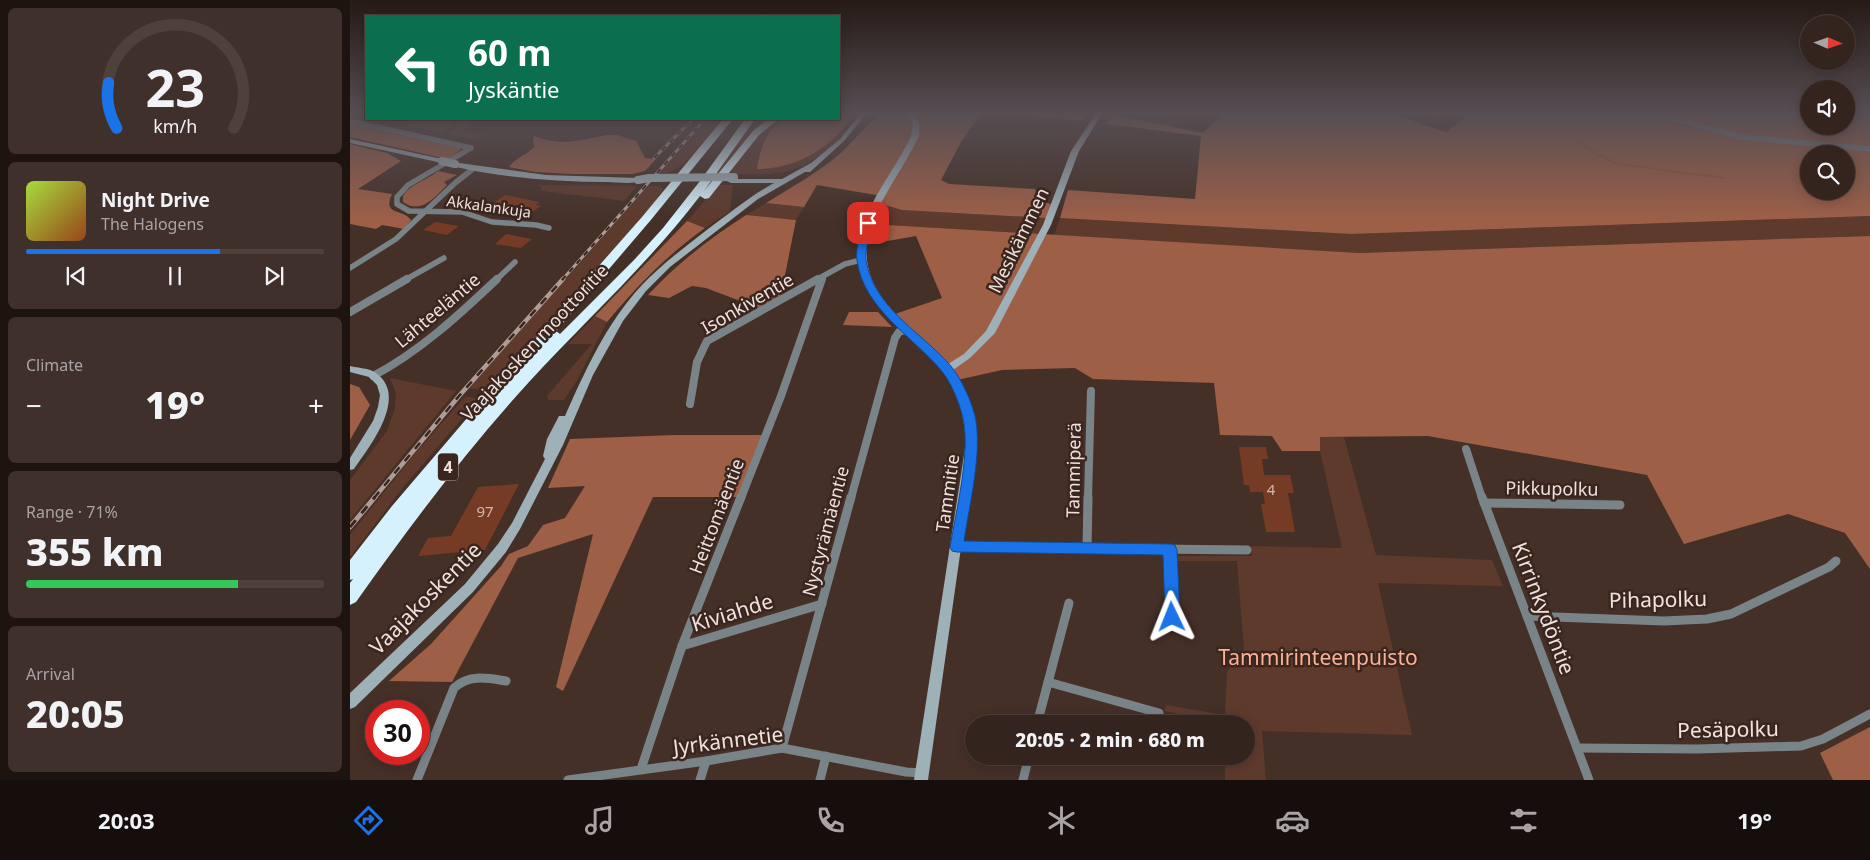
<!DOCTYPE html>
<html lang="en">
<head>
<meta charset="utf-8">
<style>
  :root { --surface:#34241e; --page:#3f302b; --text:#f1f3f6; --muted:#a9a4a4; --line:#4e413c; --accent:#1a73e8 }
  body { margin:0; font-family:"Noto Sans",sans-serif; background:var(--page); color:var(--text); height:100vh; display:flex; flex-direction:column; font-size:19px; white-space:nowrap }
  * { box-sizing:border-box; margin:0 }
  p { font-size:16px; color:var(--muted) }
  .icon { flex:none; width:28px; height:28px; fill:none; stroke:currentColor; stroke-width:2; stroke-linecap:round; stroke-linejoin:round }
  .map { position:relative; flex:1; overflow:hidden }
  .drawer { display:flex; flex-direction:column; gap:8px; padding:8px; background:#1d1410; width:350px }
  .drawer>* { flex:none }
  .guide { position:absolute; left:15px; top:15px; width:475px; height:105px; border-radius:0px; box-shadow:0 2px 12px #0003,0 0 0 1px var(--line); background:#0b6e4f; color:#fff; overflow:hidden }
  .needle { width:32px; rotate:92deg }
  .tools { position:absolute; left:1450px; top:15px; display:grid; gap:10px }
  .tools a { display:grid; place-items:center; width:55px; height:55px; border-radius:50%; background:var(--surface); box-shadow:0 2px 12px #0003,0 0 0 1px var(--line); font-size:25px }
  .speed { position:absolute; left:15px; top:700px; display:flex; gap:10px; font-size:25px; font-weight:700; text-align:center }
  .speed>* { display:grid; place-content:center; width:65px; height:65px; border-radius:50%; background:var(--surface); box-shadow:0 2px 12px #0003,0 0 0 1px var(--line); line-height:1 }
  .speed .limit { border:8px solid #d22; background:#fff; color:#111 }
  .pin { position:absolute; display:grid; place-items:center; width:42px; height:42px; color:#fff; margin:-21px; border-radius:10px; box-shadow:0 2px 8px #0006 }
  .me { position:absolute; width:55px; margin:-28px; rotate:358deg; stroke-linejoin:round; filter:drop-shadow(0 0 4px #0008) }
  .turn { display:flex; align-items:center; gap:18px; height:105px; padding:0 20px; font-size:22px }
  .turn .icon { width:65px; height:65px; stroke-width:2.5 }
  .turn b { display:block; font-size:35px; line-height:42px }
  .big { font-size:38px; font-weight:800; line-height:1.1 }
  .drawer .card { flex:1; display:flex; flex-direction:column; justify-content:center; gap:8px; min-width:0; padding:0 18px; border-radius:8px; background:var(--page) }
  .drawer .dial { align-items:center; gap:0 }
  .dial svg { height:130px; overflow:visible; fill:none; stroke:var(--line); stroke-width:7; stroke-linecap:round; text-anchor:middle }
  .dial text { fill:var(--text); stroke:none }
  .song { display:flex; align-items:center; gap:15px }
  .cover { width:60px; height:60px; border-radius:8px; background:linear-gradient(135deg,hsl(80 70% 55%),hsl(20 70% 35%)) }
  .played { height:5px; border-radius:2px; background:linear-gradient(90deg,var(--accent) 65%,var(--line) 65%) }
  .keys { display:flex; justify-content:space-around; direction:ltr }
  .heat { display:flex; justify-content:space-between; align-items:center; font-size:28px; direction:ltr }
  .charge { height:8px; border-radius:4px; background:linear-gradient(90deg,#34c759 71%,var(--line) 0) }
  .trip { position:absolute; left:615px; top:715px; width:290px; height:50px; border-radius:25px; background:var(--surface); box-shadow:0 2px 12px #0003,0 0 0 1px var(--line); font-weight:800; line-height:50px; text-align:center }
  .tabs { display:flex; height:80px; justify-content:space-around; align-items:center; background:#150e0c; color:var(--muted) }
  .tabs .icon { width:35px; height:35px }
  .tabs .on { color:var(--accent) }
  .tabs b { font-size:22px; color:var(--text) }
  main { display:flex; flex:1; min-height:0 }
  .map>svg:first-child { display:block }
</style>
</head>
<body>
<main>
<section class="drawer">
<div class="card dial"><svg viewBox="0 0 100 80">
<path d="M14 69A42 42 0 1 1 86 69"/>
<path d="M14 69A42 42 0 0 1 9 41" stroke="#1a73e8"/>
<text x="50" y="56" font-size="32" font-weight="700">23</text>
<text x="50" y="72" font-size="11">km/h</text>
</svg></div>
<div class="card">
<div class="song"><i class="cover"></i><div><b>Night Drive</b><p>The Halogens</p></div></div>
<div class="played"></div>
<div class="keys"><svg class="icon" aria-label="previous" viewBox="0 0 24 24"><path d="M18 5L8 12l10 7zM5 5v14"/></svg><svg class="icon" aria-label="pause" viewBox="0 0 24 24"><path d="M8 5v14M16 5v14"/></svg><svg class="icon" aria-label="next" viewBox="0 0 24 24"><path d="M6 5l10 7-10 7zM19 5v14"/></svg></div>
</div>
<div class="card"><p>Climate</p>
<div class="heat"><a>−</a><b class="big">19°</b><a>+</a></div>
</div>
<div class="card"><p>Range · 71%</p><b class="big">355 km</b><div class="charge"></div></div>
<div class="card"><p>Arrival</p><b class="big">20:05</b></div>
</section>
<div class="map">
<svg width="1520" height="780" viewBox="0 0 1520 780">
  <rect width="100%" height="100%" fill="#453028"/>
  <g fill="#5e3a2d">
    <path d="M489,112H504C503,120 494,125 493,135C451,176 434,175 378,174L404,139L426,120L489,119Z"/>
    <path d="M51,119H69L70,121C80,121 99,117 107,120L93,133L44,123Z"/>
    <path d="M113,119H126L112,131L132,134V136L126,140L98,134L110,124Z"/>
    <path d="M359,119H372C356,138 335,174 309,174Z"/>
    <path d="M405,119H408L401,130L413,120L420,119L411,126L339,209Z"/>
    <path d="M189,185L287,186L274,201L193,191Z"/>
    <path d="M369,185H383L380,211L355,228L337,221Z"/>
    <path d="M298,186H309L313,189L304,204L266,250L137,391L119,388Z"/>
    <path d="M416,203L454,207L446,220L396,215Z"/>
    <path d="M531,204L552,210L697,218L689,234L521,224Z"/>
    <path d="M1520,216V236L1008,253L704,235L710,218L1001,234Z"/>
    <path d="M245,316L257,322L226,382L214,400H198L197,396L242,344H218Z"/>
    <path d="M40,378L106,391L0,520V480L37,431L45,408L46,393Z"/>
    <path d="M116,396L129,399L54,486L0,557V535L67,451Z"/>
    <path d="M970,437H994L1026,555L1142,560L1153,586L1028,583L1062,735L912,731L916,780H875V756H896V724H876L814,711L816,705L875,715L877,672L894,649L887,561H827V556H902L901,546L992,548L970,451Z"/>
  </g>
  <g fill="#9e5f47" fill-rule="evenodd">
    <path d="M489,112H503C486,147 446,169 407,169C409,152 419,121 438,119C454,117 472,119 489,119Z"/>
    <path d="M539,112L554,117L565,112H632L611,142L591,180L599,184L685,189L689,201L701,204L697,218L552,210L531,204L526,195L467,185L454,207L416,203C442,187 469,172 492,152C507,138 519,119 539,112Z"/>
    <path d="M661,112H739L731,121Z"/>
    <path d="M875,112H1036L1096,132L1122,112H1285L1342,128L1407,141L1497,147L1520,152V216L1001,234L710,218L718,190L845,199L851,136L757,124L763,115L853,133ZM1459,154H1496V191H1459Z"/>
    <path d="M1301,112H1459V126H1496V112H1520V148C1482,140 1444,142 1406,137C1370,132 1336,121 1301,112Z"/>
    <path d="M0,124L109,148L111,150L97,159L0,137Z"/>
    <path d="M257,135H267L286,141L295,158L306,159L295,171L282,174H223L185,172L159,167C166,157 177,155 184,147L183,138L185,136C210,147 231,140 257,135Z"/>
    <path d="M0,144L37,153L51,161L8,189L42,194C32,216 52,208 61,220L54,229L32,225L26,229L0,224Z"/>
    <path d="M88,171L107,175L94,182L97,185C85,197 71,215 53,202V196C61,183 76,181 88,171Z"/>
    <path d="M396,215L446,220L431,295L409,308L356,288L342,286L319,298L298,295C330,261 358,240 396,215Z"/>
    <path d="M337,221L355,228C317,255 287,286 257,322L245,316Z"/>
    <path d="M521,224L1009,253L1520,236V569L1495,533L1438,514L1334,544L1297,475L1078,436L970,437V451H932L922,436L870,435L864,383L743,379L725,368L652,370L607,380L591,358L545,314L592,298L566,236L515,245Z"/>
    <path d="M499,312H528L542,327L493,325Z"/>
    <path d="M0,384L9,387L20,405L0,440Z"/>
    <path d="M324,435H416L391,497H303L213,691L206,687L243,534L168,558L102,682L39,681L81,644L151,566L159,554L178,546L193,525L215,518L235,486L198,488L220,439Z"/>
    <path d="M1520,727V780H1483L1470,753Z"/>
  </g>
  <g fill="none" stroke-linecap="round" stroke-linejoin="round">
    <path stroke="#95563f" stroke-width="2" d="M1194,112L1228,142L1247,154L1268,164L1374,178"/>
  </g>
  <g fill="#763b24">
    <path d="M155,195L189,202L186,205L191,206L172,219L132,211Z"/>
    <path d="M85,222L109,226L97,235L73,230Z"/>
    <path d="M156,234L182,239L171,248L145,244Z"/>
    <path d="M889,447H916L918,459H912L914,475H940L944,493H938L945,532H916L911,504H915L913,492H900L899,485H894Z"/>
    <path d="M169,484L135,550L68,556L78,538L101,536L128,487Z"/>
  </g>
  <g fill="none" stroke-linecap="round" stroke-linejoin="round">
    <g stroke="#798489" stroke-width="5.5">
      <path d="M1083,112L1088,113"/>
      <path d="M1294,112L1392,137L1520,149"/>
      <path d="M0,121L121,148"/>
      <path d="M121,148L58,185L47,197V204L59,211L112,212L142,222L186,225L199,228"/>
      <path d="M0,268L46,239L105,183L124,168"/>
      <path d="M55,280L94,258"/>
      <path d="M146,280L165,262"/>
      <path d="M466,280L495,264L511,260"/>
      <path d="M471,280L473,276"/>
    </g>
    <g stroke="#798489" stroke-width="8">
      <path d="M0,312L57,279"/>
      <path d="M23,376C69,352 109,315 147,279"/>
      <path d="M340,404L347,362L357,341L468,279"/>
      <path d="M1116,449L1132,498"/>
      <path d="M391,498L431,396L472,279"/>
      <path d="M501,498L545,338L549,332L557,329"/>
      <path d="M738,498L741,391"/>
    </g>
    <g stroke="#798489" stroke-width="9">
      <path d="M1132,497L1239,780"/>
      <path d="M1134,503L1270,505"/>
      <path d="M607,547L897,550"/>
      <path d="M737,549L738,497"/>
      <path d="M820,550L822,617"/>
      <path d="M1177,616L1314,621L1357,619L1381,614L1479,567L1486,561"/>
      <path d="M332,646L472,604"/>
      <path d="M698,682L809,713"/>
      <path d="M687,724L719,603"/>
      <path d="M432,748L501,497"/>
      <path d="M1229,748L1347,749L1451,746L1473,739L1520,714"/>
      <path d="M291,769L332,646L391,497"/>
      <path d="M67,780L104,688C119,674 137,678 156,681"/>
      <path d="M218,780L356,761L432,748L556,772L572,773"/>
      <path d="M350,780L356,761"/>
      <path d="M470,780L476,756"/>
      <path d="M673,780L679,756"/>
    </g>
    <g fill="#9eb0b8" fill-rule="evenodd">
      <path d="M512,112H518L494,141L460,172H455L408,199L320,267L296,291L273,321L243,375L213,445L170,529L156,552L123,592L5,707L0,709V693L115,584L148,544L162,523L195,459L193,456L197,439L209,416H215C235,371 257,322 292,285C312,264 335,247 358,229C380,213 400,196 424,183H381L377,181L378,179H432L461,163L490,139Z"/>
      <path d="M555,112H561L569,124V136C540,197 483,246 543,311C560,330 580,345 598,364L614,354L636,331L693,225L721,151L747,112H753L729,151L701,225L645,333L620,358L603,370C618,391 624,416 626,442L578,780H564L616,442C614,419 610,396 597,377C565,329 490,300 511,230C522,196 546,168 561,136L563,124Z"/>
      <path d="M0,139L92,159L96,161L92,163L0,143Z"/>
      <path d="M102,162L196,175L288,178L292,180C284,185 268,182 258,182C206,182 154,178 102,166Z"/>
      <path d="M0,366C8,368 19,368 26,373C59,397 20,446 4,469L0,470V458L23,421L28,407L30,395L27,385L19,377L0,372Z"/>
    </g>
    <path fill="#d5f1fe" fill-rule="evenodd" d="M373,119H383L300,221L206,331L210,334L284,260L313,228L350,181L395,119H405L354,191L403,131L418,119H429L409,135L359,198L355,199L350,196C298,264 236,320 179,382C116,451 60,526 6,602L0,605V583L3,579L0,580V560L42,506L118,417L189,342L186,339L187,336L292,217Z"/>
    <defs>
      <g id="rail-far2">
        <path d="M304,158L343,119"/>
        <path d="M212,280L355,119"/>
      </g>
      <path id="rail-far1" d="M24,498L109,396L213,279"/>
      <path id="rail" d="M0,527L25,497"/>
    </defs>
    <use href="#rail-far2" stroke="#ae9d97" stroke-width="3"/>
    <use href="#rail-far1" stroke="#ae9d97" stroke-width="4.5"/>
    <use href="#rail" stroke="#ae9d97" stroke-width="5"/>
    <use href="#rail-far2" stroke="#3a261e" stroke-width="2" stroke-dasharray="5.5" stroke-linecap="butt"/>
    <use href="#rail-far1" stroke="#3a261e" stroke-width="2.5" stroke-dasharray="8" stroke-linecap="butt"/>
    <use href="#rail" stroke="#3a261e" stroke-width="3" stroke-dasharray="9" stroke-linecap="butt"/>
    <g stroke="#9eb0b8" stroke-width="8">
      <path d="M92,161L105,164"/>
      <path d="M288,180L299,178L384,177"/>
    </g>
  </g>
  <linearGradient id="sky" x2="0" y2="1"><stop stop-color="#261a16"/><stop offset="0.51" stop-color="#564e53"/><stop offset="1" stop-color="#564e53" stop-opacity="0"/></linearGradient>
  <rect width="1520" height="221" fill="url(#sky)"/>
  <path fill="#1a73e8" stroke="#114b97" d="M518,220L523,223C520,235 515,248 516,260C523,307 571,332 600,365C611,378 621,400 625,416C633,451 619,506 614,541L820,544L825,545L827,550L830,617L827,622L822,624L817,622L815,617L813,555L607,552L602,551L600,547C606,512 622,447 612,414C608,400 601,382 591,370C562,336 513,308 507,260C505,248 511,235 514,223Z"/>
  <g text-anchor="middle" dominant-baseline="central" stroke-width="5" stroke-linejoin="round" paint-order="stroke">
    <g font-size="15" fill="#efe1dc" stroke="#3a261e">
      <text transform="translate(139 206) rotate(8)">Akkalankuja</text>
    </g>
    <g font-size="15" fill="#d1b8ae">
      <text x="921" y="489">4</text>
      <text x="135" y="511">97</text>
    </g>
    <rect fill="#3a261e" stroke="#b9a9a3" stroke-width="1" x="88" y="453.5" width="20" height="27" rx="4"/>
    <g font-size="16" font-weight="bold" fill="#efe1dc">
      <text x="98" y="467">4</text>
    </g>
    <g font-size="18" fill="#efe1dc" stroke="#3a261e">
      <text transform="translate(668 240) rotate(-64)">Mesikämmen</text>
      <text transform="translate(397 303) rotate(-30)">Isonkiventie</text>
      <text transform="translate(87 310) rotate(-40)">Lähteeläntie</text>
      <text transform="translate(184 342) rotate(-47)">Vaajakosken moottoritie</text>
      <text transform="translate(723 470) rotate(-89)">Tammiperä</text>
      <text transform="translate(1202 488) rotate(1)">Pikkupolku</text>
      <text transform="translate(597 493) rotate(-82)">Tammitie</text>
      <text transform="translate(366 516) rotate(-69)">Heittomäentie</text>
      <text transform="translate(475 531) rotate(-75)">Nystyrämäentie</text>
    </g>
    <g font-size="21" fill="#efe1dc" stroke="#3a261e">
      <text transform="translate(75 598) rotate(-45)">Vaajakoskentie</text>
      <text transform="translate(1308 599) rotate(-1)">Pihapolku</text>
      <text transform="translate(1194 608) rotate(69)">Kirrinkydöntie</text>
      <text transform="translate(382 612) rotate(-17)">Kiviahde</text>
      <text transform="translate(1378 729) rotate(-1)">Pesäpolku</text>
      <text transform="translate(378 740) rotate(-7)">Jyrkännetie</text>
    </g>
    <g font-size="21" fill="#fcb195" stroke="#3a261e">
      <text x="968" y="657">Tammirinteenpuisto</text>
    </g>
  </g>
</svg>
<div class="tools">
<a><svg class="needle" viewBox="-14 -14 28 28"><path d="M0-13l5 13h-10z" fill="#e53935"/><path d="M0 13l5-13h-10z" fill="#a9a4a4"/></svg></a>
<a><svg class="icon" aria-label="sound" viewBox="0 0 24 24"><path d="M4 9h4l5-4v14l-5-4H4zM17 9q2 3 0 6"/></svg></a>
<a><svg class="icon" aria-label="search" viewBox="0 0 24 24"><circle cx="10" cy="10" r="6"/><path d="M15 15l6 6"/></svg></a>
</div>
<div class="speed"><div class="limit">30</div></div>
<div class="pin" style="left:518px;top:223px;background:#d93025"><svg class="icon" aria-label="arrive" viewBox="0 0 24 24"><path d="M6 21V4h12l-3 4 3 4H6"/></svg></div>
<svg class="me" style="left:822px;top:617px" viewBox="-20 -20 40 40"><path d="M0-17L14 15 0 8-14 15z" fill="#1a73e8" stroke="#fff" stroke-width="4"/></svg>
<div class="trip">20:05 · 2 min · 680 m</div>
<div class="guide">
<div class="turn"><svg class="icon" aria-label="left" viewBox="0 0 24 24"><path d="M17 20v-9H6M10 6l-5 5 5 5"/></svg><div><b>60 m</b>Jyskäntie</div></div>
</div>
</div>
</main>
<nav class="tabs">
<b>20:03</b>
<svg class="icon on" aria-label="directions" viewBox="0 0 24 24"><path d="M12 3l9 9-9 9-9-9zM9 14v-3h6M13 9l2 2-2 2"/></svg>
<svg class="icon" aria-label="music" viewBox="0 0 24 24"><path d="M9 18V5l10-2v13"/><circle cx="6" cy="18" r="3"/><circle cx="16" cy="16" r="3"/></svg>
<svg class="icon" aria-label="phone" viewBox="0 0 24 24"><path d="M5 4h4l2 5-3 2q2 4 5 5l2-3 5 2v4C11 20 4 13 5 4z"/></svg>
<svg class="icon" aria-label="climate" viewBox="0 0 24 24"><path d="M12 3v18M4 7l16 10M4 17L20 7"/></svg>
<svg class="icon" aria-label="car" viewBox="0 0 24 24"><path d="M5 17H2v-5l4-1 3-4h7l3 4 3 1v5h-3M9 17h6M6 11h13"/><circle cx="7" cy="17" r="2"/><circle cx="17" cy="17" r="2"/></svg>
<svg class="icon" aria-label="filters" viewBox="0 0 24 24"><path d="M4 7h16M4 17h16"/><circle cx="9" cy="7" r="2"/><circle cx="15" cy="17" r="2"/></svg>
<b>19°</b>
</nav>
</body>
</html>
